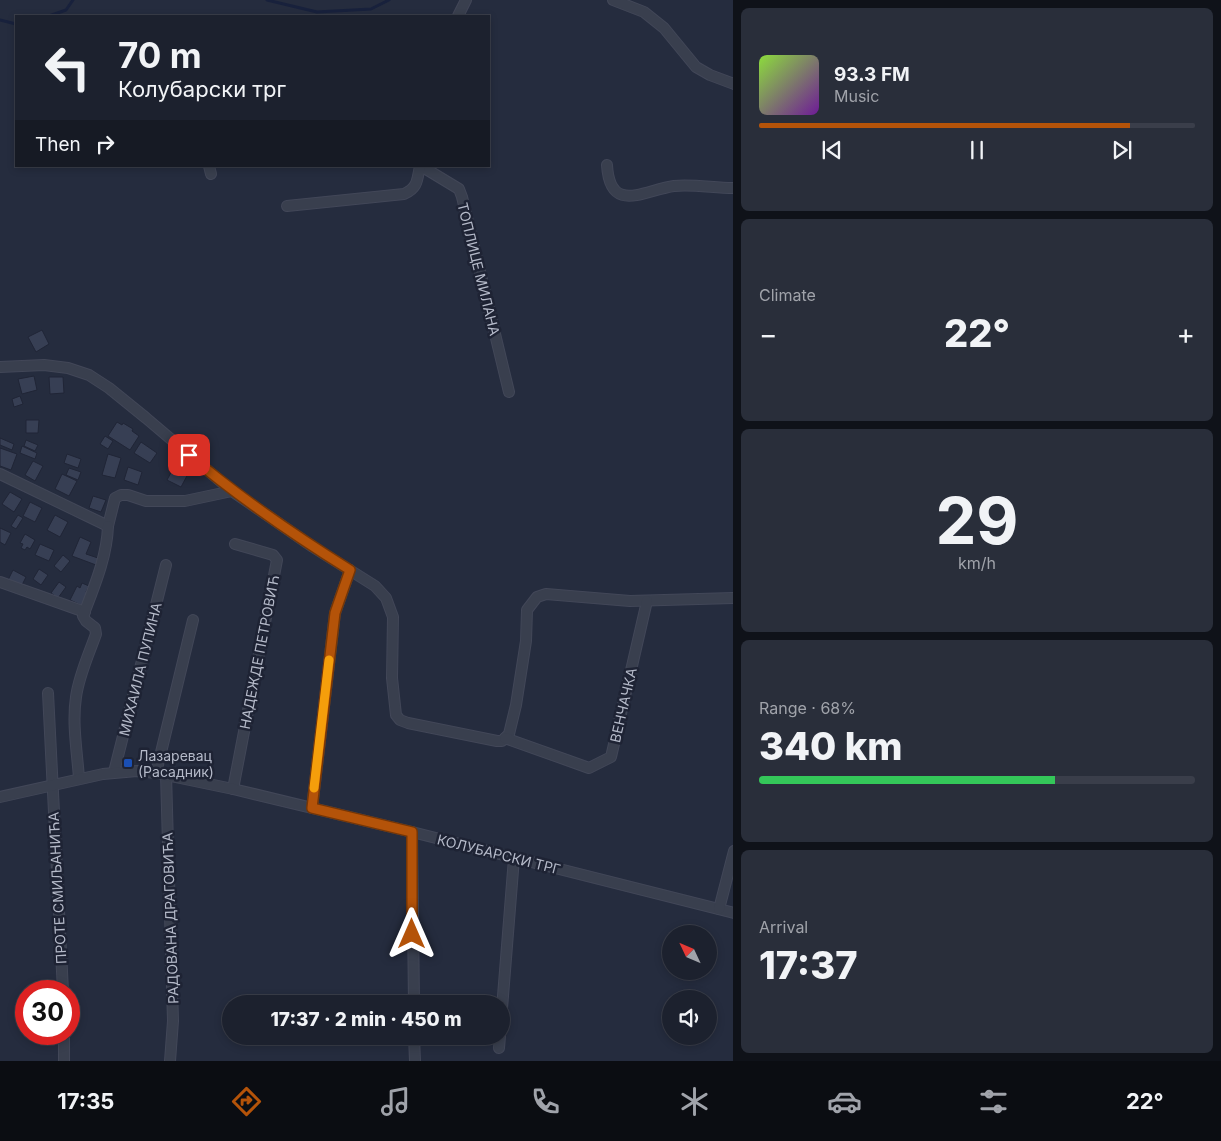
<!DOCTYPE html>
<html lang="en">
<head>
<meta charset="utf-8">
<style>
  :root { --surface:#1c212e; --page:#292e3a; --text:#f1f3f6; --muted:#a0a3aa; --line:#3a3e4a; --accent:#b45309 }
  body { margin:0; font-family:Inter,sans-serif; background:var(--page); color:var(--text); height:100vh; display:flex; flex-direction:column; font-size:19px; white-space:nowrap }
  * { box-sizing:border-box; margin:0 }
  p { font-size:16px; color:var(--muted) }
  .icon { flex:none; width:28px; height:28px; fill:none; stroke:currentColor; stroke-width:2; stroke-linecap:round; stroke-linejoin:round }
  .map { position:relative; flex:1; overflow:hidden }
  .drawer { display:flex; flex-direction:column; gap:8px; padding:8px; background:#0f1219; width:488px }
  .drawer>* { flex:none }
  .top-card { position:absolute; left:15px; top:15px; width:475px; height:152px; border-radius:0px; box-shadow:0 2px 8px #0003,0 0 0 1px var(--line); background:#1c212e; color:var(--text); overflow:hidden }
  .needle { width:32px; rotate:314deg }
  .controls { position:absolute; left:662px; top:925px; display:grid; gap:10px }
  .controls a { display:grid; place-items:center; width:55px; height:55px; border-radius:50%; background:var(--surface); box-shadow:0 2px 8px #0003,0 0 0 1px var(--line); font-size:25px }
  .speed { position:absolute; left:15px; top:980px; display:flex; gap:10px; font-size:25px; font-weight:700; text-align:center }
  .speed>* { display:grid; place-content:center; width:65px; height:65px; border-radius:50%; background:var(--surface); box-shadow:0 2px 8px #0003,0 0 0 1px var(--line); line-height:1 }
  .speed .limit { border:8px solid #d22; background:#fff; color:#111 }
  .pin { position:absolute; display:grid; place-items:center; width:42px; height:42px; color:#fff; margin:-21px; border-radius:10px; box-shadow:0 2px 8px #0006 }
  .me { position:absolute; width:55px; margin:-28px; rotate:0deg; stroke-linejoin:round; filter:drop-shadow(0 0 4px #0008) }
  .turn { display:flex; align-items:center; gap:18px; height:105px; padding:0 20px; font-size:22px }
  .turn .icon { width:65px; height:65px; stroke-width:2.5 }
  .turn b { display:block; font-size:35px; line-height:42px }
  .then { display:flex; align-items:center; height:48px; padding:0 20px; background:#0003; gap:10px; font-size:19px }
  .big { font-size:38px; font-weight:800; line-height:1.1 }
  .drawer .tile { flex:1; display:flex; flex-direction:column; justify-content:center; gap:8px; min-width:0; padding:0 18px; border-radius:8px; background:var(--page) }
  .drawer .dial { align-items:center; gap:0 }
  .dial b { font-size:65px; line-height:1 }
  .song { display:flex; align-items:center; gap:15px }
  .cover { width:60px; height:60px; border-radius:8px; background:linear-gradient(135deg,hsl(90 70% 55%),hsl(280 70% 35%)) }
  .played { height:5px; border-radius:2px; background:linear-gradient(90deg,var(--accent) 85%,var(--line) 85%) }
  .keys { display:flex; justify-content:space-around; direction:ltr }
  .heat { display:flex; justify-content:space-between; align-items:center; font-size:28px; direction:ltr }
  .charge { height:8px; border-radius:4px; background:linear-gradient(90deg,#34c759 68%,var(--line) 0) }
  .trip { position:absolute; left:222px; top:995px; width:288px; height:50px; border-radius:25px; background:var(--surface); box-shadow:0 2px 8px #0003,0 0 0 1px var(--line); font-weight:800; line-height:50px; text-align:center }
  .menu { display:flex; height:80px; justify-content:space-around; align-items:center; background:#0b0d12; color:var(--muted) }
  .menu .icon { width:35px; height:35px }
  .menu .selected { color:var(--accent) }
  .menu b { font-size:22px; color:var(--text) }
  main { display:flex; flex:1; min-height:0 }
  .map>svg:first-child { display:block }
</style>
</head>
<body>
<main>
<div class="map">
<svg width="734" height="1061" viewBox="0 0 734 1061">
  <rect width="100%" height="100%" fill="#252c3e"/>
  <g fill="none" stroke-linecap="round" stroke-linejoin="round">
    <g stroke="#18213c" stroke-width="3">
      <path d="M267,0L317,12L371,9L389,0"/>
      <path d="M49,16L66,10L73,0"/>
      <path d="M0,20L16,24"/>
    </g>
  </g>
  <g fill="#373f54" stroke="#202536">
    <path d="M42,330L49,344L36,352L28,337Z"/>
    <path d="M34,376L37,390L22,394L18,379Z"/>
    <path d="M49,377H63L64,393L50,394Z"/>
    <path d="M20,396L23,404L14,407L12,399Z"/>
    <path d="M26,420H39L38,433H26Z"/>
    <path d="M117,422L122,425L123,423L133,429L132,431L139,436L130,450L108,436Z"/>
    <path d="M105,436L113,441L108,449L100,444Z"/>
    <path d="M0,438L14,444L12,450L0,445Z"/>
    <path d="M26,440L38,445L35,451L24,446Z"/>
    <path d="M141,442L157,453L150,463L134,453Z"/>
    <path d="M22,446L37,453L35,459L20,453Z"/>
    <path d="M0,448L17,454L11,470L0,466Z"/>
    <path d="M67,454L81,459L78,468L64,463Z"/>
    <path d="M108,454L121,458L115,478L102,475Z"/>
    <path d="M33,461L43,466L35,481L25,475Z"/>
    <path d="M175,465L189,472L181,487L167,480Z"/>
    <path d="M128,467L142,472L138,485L124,480Z"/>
    <path d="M69,468L81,472L78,480L66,475Z"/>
    <path d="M62,474L77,481L69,496L55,489Z"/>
    <path d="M10,492L22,499L14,512L2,504Z"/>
    <path d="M93,496L106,500L101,512L89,508Z"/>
    <path d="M30,502L42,508L35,522L23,516Z"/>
    <path d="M18,515L23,518L16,529L11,526Z"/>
    <path d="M55,515L68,522L60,537L47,530Z"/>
    <path d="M0,528L11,533L5,545L0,542Z"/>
    <path d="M25,534L35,540L30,549L27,547L25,550L21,548L23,544L20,543Z"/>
    <path d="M80,537L91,542L86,554L98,558L96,565L72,556Z"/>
    <path d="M40,544L54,550L49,561L35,555Z"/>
    <path d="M63,555L70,561L61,572L54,566Z"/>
    <path d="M39,569L48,575L41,585L33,579Z"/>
    <path d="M13,570L26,577L21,587L8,580Z"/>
    <path d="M59,582L66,587L58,598L51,593Z"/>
    <path d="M82,583L89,586L86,592L89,593L83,606L70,600L77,586L80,588Z"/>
  </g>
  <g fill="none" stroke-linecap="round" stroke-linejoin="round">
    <defs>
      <g id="minor">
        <path d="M613,0L644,12L664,28L696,67L710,75L734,84"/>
        <path d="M458,16L466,0"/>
        <path d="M607,165C610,215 644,190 674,186C692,184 715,188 734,188"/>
        <path d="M209,166L211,174"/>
        <path d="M421,166L459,189L462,197L509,392"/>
        <path d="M287,206L404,194C418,188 417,180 420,166"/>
        <path d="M0,367L44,365L68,368L89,375L109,388L146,418L232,491L313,547L375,586L386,598L393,617L392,678L396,715L400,720L408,723L497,741H502L509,734L516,705L526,641L527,610L537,597L546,594L630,601L734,598"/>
        <path d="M0,474L108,526L115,498L121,495H128L146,501H185L232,491"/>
        <path d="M0,582L85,612"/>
        <path d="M48,693L63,991"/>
        <path d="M505,738L589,768L611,757L647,601"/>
        <path d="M114,772L166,565"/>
        <path d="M156,773L193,620"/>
        <path d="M166,774L173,1021L170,1061"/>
        <path d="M79,778C77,751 72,723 76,697C79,675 89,654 96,634L95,628L86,621L83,616C94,587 107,557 108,526"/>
        <path d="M233,789L277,560L273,555L235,544"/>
        <path d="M0,797L103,774L137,771L156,773L233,789L412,832L734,913"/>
        <path d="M312,808L335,613L350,570"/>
        <path d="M412,832L414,1004"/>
        <path d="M719,909L734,851"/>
        <path d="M501,1021L514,858"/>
        <path d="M64,1034V1061"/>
        <path d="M414,1036L415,1061"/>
        <path d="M499,1048L500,1036"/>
      </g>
    </defs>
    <use href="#minor" stroke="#424758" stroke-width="12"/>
    <use href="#minor" stroke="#393f4e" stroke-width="10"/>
  </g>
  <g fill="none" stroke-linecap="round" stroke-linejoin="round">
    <defs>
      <path id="route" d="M189,455C240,498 294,535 350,570L335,613L312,808L412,832V934"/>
    </defs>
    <use href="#route" stroke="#753606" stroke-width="12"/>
    <use href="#route" stroke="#b45309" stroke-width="9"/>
    <path stroke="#f59e0b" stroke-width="9" d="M314,788L329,660"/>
  </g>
  <rect fill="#1a4fb4" stroke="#1e2334" stroke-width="2" x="123" y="758" width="10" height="10" rx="2.5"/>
  <g text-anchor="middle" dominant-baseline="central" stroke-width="5" stroke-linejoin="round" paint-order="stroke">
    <g font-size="14" fill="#b5bac9" stroke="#1e2334">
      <text transform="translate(479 269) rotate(76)">ТОПЛИЦЕ МИЛАНА</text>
      <text transform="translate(259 652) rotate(-79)">НАДЕЖДЕ ПЕТРОВИЋ</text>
      <text transform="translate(140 669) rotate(-76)">МИХАИЛА ПУПИНА</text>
      <text transform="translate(623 705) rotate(-77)">ВЕНЧАЧКА</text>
      <text transform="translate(499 854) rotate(14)">КОЛУБАРСКИ ТРГ</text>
      <text transform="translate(57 888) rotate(-93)">ПРОТЕ СМИЉАНИЋА</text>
      <text transform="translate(170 918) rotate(-92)">РАДОВАНА ДРАГОВИЋА</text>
    </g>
    <g font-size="14" fill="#b5bac9" stroke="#1e2334" text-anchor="start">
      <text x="138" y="755">Лазаревац<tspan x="138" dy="16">(Расадник)</tspan></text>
    </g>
  </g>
</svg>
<div class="controls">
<a><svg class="needle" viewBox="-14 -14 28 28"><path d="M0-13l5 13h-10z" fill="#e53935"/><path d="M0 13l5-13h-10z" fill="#a0a3aa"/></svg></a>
<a><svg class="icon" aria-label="sound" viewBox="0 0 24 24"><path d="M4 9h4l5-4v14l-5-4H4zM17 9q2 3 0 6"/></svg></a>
</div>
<div class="speed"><div class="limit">30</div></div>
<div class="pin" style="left:189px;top:455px;background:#d93025"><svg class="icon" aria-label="arrive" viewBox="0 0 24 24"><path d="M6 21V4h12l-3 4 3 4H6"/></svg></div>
<svg class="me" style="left:412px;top:934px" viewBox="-20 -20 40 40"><path d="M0-17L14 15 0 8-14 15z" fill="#b45309" stroke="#fff" stroke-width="4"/></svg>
<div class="trip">17:37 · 2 min · 450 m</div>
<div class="top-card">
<div class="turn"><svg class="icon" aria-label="left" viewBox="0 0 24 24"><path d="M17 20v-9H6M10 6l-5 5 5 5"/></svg><div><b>70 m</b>Колубарски трг</div></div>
<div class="then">Then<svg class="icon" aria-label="right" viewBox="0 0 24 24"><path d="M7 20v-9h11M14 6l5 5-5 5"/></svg></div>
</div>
</div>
<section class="drawer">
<div class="tile">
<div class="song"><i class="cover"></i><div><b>93.3 FM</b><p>Music</p></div></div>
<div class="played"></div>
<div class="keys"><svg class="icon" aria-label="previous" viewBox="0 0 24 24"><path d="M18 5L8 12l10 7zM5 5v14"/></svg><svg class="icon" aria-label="pause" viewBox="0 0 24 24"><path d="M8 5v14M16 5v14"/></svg><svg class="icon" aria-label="next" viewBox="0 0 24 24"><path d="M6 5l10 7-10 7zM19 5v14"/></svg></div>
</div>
<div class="tile"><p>Climate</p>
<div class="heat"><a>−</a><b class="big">22°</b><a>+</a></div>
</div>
<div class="tile dial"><b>29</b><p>km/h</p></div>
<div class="tile"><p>Range · 68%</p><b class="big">340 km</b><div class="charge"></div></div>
<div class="tile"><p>Arrival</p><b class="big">17:37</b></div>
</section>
</main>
<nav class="menu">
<b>17:35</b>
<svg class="icon selected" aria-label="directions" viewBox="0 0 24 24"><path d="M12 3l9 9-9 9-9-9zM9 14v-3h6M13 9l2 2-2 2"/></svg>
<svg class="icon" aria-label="music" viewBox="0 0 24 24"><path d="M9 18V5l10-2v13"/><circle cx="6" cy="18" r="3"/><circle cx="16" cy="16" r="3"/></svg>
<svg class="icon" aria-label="phone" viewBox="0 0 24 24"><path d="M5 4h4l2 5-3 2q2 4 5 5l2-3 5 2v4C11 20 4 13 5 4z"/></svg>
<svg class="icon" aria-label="climate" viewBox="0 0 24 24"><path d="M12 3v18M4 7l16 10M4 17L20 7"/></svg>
<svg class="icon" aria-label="car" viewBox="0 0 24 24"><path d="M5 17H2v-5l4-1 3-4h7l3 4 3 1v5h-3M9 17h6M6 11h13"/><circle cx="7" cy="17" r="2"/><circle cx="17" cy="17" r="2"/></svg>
<svg class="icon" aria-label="filters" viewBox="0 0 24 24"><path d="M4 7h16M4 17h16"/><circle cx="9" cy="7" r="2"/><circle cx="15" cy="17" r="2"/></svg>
<b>22°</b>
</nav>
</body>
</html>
